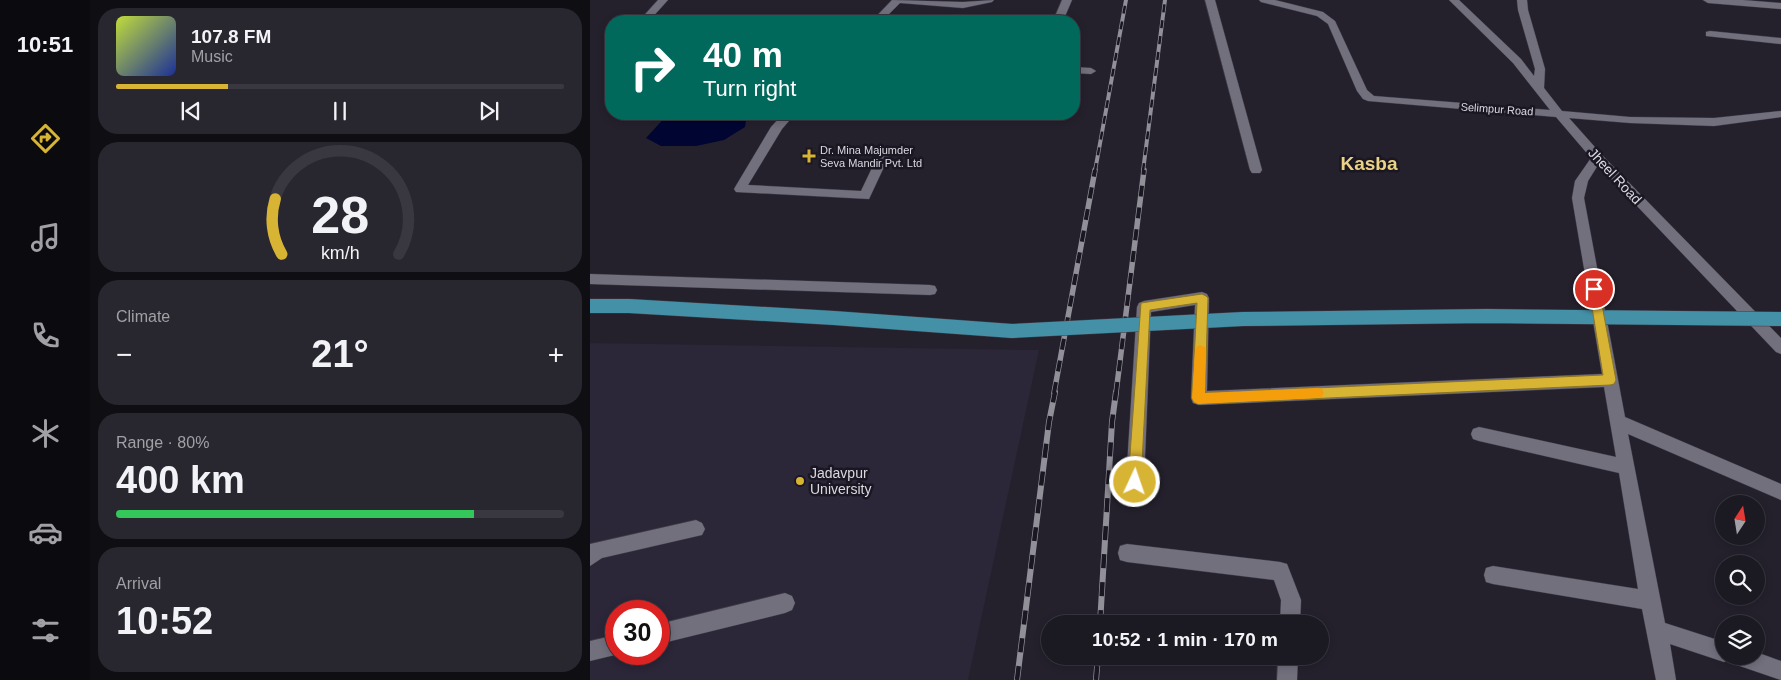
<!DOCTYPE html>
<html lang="en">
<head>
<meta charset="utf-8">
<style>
  :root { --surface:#1b1922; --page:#28262f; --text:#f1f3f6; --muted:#a0a0a5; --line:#393840; --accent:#d8b434 }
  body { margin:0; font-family:Helvetica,sans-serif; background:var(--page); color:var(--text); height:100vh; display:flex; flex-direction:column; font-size:19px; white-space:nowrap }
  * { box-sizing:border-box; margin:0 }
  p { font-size:16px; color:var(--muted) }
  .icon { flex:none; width:28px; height:28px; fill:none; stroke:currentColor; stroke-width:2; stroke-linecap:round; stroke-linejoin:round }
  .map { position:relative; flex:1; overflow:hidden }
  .sheet { display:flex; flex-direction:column; gap:8px; padding:8px; background:#0f0e13; width:500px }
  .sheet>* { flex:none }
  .guide { position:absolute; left:15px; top:15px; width:475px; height:105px; border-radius:20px; box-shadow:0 2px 8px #0003,0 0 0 1px var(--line); background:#00695c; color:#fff; overflow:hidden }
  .needle { width:32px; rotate:12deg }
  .controls { position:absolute; left:1125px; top:495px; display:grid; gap:10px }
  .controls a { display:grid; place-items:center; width:50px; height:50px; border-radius:50%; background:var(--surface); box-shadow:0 2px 8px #0003,0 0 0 1px var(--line); font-size:25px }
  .speed { position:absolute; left:15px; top:600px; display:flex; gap:10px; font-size:25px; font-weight:700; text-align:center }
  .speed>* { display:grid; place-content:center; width:65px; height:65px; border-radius:50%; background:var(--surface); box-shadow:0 2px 8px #0003,0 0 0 1px var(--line); line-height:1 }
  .speed .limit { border:8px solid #d22; background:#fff; color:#111 }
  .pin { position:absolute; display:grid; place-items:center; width:42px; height:42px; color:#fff; margin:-21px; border:2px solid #fff; border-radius:50%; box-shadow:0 1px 5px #0007 }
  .me { position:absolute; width:55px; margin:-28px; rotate:3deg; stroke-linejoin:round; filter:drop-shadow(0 0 4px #0008) }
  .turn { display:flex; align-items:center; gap:18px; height:105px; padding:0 15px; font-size:22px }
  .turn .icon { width:65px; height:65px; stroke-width:2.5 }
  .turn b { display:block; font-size:35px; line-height:42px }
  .big { font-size:38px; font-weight:800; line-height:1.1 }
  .sheet .widget { flex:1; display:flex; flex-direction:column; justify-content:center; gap:8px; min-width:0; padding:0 18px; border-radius:20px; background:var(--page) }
  .sheet .dial { align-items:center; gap:0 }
  .dial svg { height:130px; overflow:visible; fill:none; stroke:var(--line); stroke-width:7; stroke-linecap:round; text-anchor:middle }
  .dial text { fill:var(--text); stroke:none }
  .song { display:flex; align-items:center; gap:15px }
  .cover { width:60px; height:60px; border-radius:8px; background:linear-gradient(135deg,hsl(70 70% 55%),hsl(230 70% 35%)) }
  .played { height:5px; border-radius:2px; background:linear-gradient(90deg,var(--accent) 25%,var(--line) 25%) }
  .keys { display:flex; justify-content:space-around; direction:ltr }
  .heat { display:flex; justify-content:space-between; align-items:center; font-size:28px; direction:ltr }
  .charge { height:8px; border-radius:4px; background:linear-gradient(90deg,#34c759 80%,var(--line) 0) }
  .trip { position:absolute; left:451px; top:615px; width:288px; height:50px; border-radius:25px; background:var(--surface); box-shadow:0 2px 8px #0003,0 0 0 1px var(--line); font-weight:800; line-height:50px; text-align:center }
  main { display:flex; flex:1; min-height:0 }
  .menu { display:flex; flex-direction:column; width:90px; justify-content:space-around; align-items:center; background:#0b0a0e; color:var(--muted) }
  .menu .icon { width:35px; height:35px }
  .menu .on { color:var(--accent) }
  .menu b { font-size:22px; color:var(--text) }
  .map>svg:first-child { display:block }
</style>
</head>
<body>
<main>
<nav class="menu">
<b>10:51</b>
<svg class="icon on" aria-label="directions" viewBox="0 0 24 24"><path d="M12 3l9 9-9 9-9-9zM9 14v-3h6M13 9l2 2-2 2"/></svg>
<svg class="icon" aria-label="music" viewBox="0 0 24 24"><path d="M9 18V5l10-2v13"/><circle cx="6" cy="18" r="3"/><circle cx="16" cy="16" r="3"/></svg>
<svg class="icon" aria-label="phone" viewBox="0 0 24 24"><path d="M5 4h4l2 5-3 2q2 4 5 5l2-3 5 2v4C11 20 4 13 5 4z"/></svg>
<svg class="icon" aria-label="climate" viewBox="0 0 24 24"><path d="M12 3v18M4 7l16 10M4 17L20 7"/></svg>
<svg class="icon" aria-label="car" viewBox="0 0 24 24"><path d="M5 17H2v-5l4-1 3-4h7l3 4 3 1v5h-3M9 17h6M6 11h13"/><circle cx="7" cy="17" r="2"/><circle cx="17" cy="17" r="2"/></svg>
<svg class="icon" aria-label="filters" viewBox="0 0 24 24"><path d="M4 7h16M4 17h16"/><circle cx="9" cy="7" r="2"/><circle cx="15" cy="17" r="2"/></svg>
</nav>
<section class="sheet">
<div class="widget">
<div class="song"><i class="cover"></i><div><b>107.8 FM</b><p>Music</p></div></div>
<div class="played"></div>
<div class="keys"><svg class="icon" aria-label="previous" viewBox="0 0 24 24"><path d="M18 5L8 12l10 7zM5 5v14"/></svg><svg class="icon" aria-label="pause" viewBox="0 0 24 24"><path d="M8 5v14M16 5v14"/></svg><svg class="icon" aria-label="next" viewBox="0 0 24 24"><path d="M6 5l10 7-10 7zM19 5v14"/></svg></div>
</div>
<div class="widget dial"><svg viewBox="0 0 100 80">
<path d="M14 69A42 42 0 1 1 86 69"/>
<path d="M14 69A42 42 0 0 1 10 35" stroke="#d8b434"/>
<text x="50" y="56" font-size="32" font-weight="700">28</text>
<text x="50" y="72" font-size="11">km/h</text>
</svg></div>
<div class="widget"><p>Climate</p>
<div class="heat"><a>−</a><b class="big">21°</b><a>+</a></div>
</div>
<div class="widget"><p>Range · 80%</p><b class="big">400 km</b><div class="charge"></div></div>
<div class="widget"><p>Arrival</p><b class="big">10:52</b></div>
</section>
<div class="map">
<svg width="1191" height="680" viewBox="0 0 1191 680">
  <rect width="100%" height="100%" fill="#24212d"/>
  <path fill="#2b2638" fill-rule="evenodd" d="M0,343L449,350L378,680H0ZM26,611H69V654H26Z"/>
  <path fill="#000532" d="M78,114H157L155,127L134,140L106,146H71L56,138Z"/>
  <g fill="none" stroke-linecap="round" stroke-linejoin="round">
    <defs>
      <g id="minor">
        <path d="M68,0H78L59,21H49Z"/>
        <path d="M302,0L373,2L404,0L402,2L373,8L310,3L292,21H282Z"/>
        <path d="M472,0H482L473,21H463Z"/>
        <path d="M615,0H625L672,170L670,173H662L660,170Z"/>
        <path d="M669,0H685L733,12L745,21L777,90L784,96L960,110L923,63L859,0H869L931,59L944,76L945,69L928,10L927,0H937L938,10L955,69L954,88L972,111L1040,117L1124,118L1191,111V117L1124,126L1040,123L979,118L1012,155L1191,338V354L1186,352L1008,165L998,181L994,198L1035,417L1191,484V500L1038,434L1075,623L1134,642V656H1166V652L1191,661V680L1141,663L1139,660L1134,662L1080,644L1086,680H1066L1052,609L903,584L896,582L894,575L896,568L903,566L1048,589L1029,473L889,441L883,439L881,434L883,429L889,427L1026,457L1014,387L609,405L603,403L601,398L605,305L561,312L554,482L551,488L545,490L539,488L536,482L547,307L549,303L554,301L612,292L617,294L619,298L617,391L1012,374L982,198L985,181L1001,158L966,117L778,101L773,99L767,91L738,24L727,16L671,2Z"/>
        <path d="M1113,0H1153L1191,3V9L1118,3Z"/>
        <path d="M1120,31L1191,38V44L1116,36V32Z"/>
        <path d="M484,67L501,68L506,71L501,74L484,73Z"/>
        <path d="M193,114H205L192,129L158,185L271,191L291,149H299L301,152L279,199L146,192L144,189L181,127Z"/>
        <path d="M0,274L340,285L345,286L347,290L345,294L340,295L0,284Z"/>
        <path d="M106,520L112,523L115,529L112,535L12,558L0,566V544Z"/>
        <path d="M537,544L690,562L697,564L711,600L710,624H690L691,600L684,580L537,562L530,560L528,553L530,546Z"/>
        <path d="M195,593L202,596L205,603L202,610L195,613L69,644V624Z"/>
        <path d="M26,635V654H29L0,661V641Z"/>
        <path d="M688,656H708L707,680H687Z"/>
      </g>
    </defs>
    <use href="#minor" stroke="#3e3b46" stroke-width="1"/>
    <use href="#minor" fill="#73707e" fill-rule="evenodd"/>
    <defs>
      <g id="rail-far2">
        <path d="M505,171L536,0"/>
        <path d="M553,171L575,0"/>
      </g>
      <g id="rail-far1">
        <path d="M464,393L505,170"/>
        <path d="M526,393L554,170"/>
      </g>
      <g id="rail">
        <path d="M510,624L522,422L526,392"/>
        <path d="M427,680L459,422L465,392"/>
        <path d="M506,680L508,656"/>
      </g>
    </defs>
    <use href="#rail-far2" stroke="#918f98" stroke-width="4"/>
    <use href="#rail-far1" stroke="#918f98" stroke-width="5.5"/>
    <use href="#rail" stroke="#918f98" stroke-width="6"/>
    <use href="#rail-far2" stroke="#1a1723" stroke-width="2.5" stroke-dasharray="8" stroke-linecap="butt"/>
    <use href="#rail-far1" stroke="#1a1723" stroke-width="4" stroke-dasharray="11" stroke-linecap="butt"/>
    <use href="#rail" stroke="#1a1723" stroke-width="4.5" stroke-dasharray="14" stroke-linecap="butt"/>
    <defs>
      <path id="major-bridge" d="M0,306H39L244,318L422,331L653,319L897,316L1191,319"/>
    </defs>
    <use href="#major-bridge" stroke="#3e3b46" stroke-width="15" stroke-linecap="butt"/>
    <use href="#major-bridge" stroke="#4490a7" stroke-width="14"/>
  </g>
  <path fill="#d8b434" stroke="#8c7522" d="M1004,285L1009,289L1026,380L1024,384L1020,385L608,404L604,402L602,398L607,303L560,310L551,482L550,487L545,488L540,487L538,482L551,303L612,294L616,296L618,298L615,393L1013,375L999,289Z"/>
  <path fill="#f59e0b" d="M610,345L615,347L616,350L615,393L728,388L732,389L734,393L732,397L728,398L608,404L604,402L602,398L605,350L606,347Z"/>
  <g fill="#d8b434" stroke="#1a1723" stroke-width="2">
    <path d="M216.5 148.5h5v5h5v5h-5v5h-5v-5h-5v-5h5z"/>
    <circle cx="210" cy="481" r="5"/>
  </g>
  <g text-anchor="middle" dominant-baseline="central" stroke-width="5" stroke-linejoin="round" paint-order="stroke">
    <g font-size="11" fill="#dad8e0" stroke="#1a1723">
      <text transform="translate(907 109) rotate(4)">Selimpur Road</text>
    </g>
    <g font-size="11" fill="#dad8e0" stroke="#1a1723" text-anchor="start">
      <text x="230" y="150">Dr. Mina Majumder<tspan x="230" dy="13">Seva Mandir Pvt. Ltd</tspan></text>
    </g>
    <g font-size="14" fill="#dad8e0" stroke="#1a1723">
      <text transform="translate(1025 176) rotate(47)">Jheel Road</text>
    </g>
    <g font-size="14" fill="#dad8e0" stroke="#1a1723" text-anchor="start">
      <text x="220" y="473">Jadavpur<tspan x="220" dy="16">University</tspan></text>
    </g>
    <g font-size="19" font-weight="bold" fill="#ebd285" stroke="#1a1723">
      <text x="779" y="163">Kasba</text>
    </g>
  </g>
</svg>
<div class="controls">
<a><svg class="needle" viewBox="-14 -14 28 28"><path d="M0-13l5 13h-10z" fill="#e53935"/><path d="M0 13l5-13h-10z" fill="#a0a0a5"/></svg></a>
<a><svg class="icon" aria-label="search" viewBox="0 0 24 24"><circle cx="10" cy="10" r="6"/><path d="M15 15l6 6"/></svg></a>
<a><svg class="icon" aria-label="layers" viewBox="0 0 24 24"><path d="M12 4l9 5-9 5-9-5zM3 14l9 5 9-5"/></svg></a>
</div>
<div class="speed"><div class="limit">30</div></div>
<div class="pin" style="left:1004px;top:289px;background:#d93025"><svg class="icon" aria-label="arrive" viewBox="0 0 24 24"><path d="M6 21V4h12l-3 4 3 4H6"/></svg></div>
<svg class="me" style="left:545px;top:482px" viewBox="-20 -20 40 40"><circle r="17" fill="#d8b434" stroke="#fff" stroke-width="3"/><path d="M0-11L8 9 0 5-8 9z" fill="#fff"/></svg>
<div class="trip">10:52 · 1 min · 170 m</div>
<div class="guide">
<div class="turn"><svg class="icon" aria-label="right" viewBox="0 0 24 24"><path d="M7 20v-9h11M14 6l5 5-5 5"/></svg><div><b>40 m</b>Turn right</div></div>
</div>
</div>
</main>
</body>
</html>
